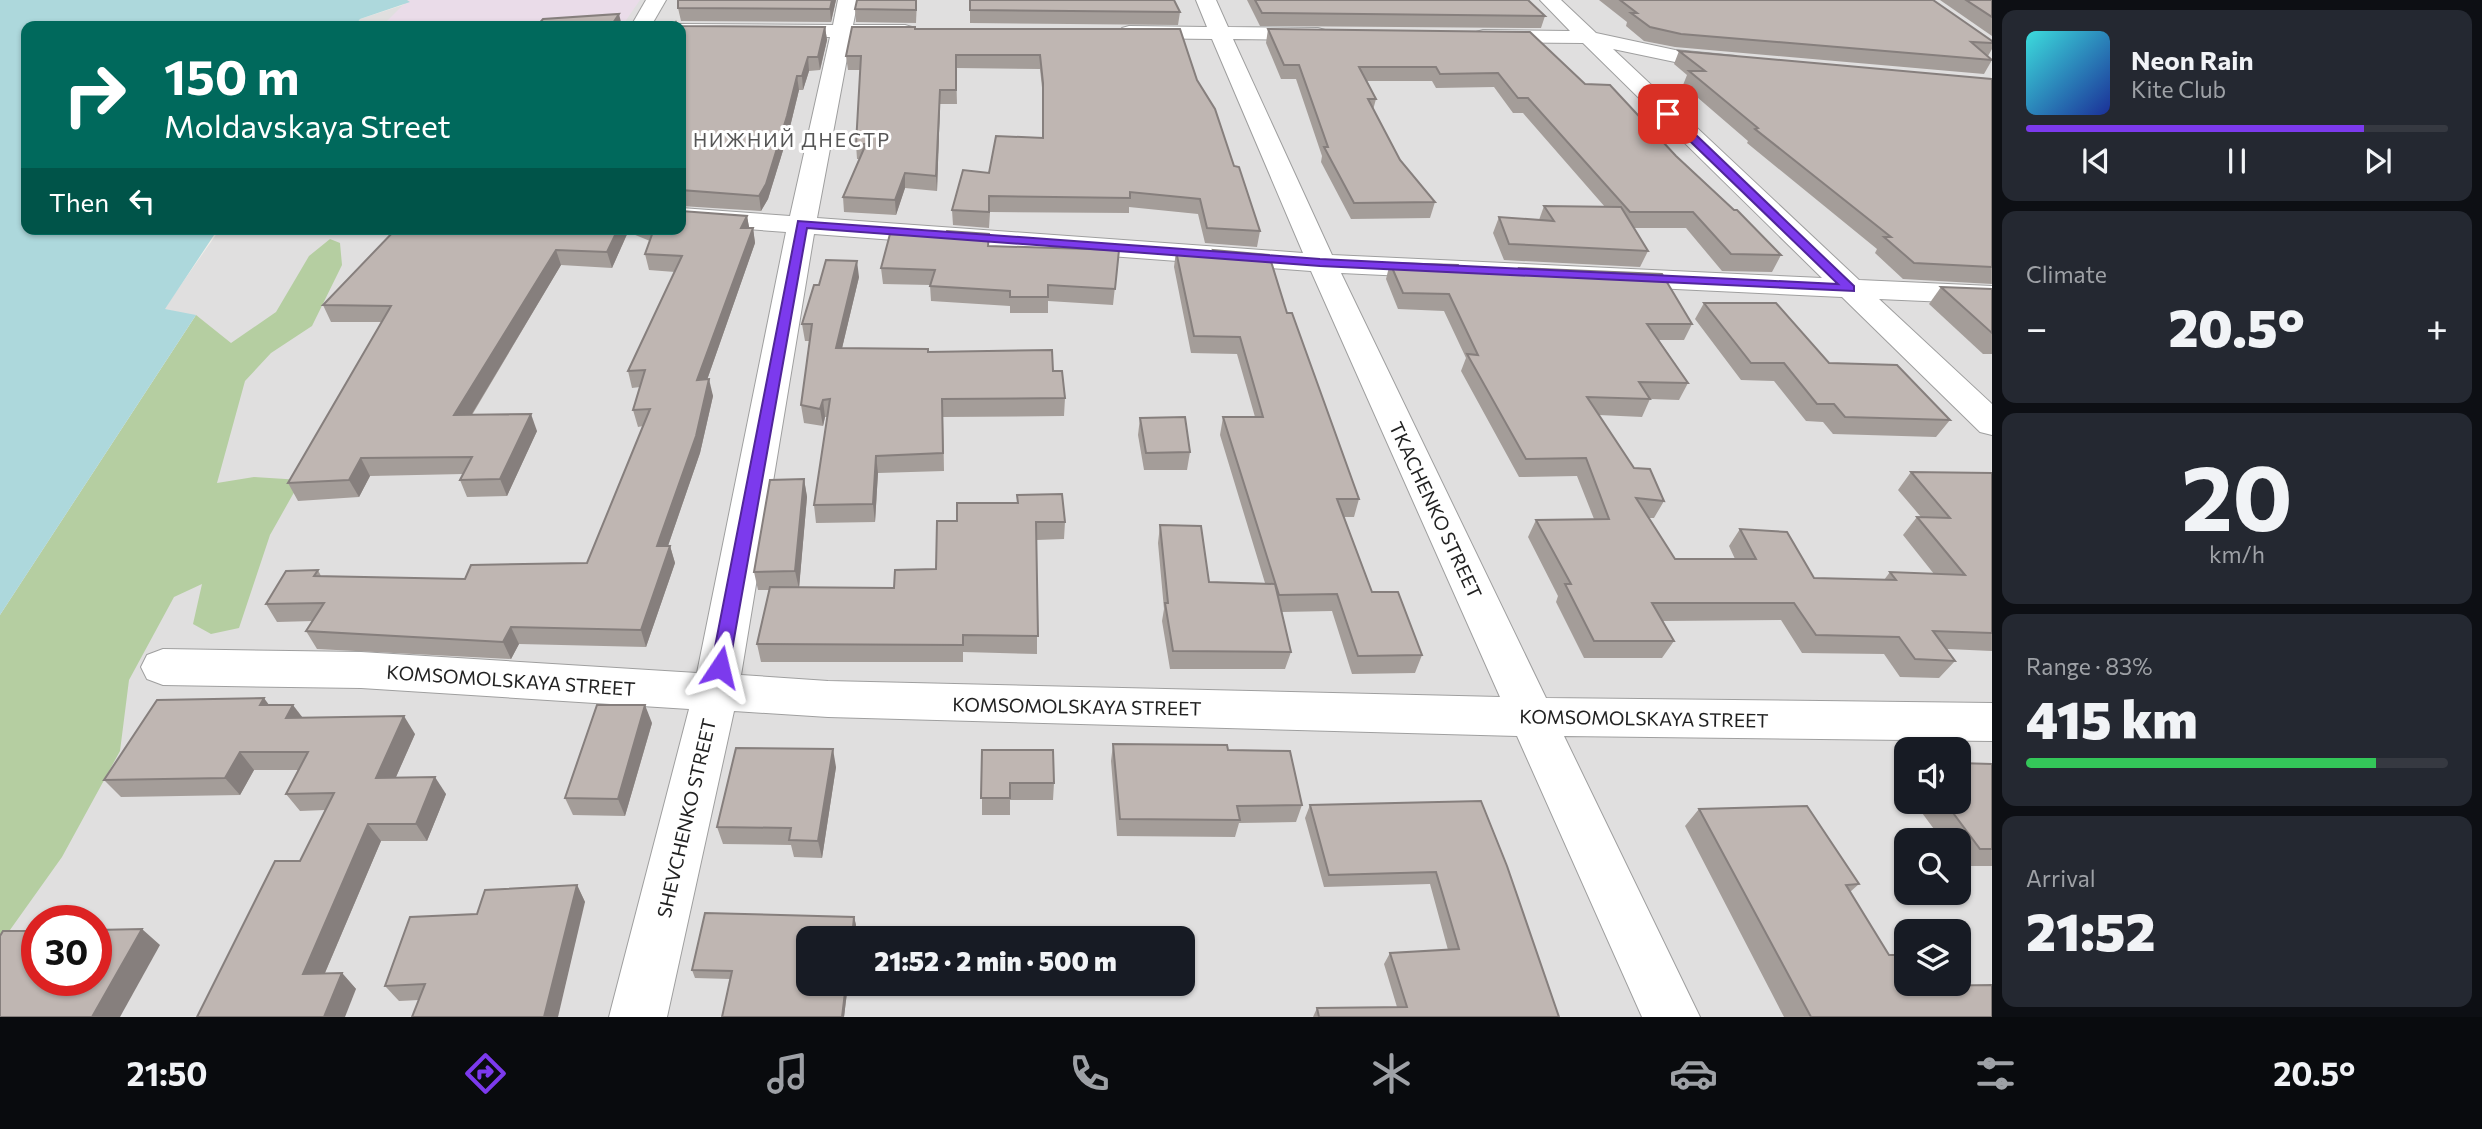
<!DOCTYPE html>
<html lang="en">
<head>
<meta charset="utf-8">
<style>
  :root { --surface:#171b24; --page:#242831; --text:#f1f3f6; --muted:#9ea1a6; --line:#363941; --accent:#7c3aed }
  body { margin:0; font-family:Commissioner,sans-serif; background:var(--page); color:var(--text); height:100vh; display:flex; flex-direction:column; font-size:26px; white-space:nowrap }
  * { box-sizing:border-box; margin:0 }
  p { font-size:23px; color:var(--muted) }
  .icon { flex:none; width:38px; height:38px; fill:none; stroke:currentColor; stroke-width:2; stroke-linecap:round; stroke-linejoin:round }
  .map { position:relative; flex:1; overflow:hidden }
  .drawer { display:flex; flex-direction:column; gap:10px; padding:10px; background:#0d0f14; width:490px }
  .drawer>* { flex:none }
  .banner { position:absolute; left:21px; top:21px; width:665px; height:214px; border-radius:14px; box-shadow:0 2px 5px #0004; background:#00695c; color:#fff; overflow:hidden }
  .controls { position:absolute; left:1894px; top:737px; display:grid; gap:14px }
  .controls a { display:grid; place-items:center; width:77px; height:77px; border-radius:14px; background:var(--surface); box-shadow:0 2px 5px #0004; font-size:35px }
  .speed { position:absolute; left:21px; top:905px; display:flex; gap:14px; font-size:35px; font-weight:700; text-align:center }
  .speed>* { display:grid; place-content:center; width:91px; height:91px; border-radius:50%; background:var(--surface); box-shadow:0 2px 5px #0004; line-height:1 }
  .speed .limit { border:10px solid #d22; background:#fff; color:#111 }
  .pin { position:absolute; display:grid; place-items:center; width:60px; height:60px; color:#fff; margin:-30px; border-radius:14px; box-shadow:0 4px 10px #0006 }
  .me { position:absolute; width:77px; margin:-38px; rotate:10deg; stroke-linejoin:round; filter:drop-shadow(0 0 5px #0008) }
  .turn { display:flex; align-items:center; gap:24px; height:147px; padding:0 28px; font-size:32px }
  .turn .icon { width:91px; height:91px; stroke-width:2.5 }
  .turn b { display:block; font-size:49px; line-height:60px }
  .then { display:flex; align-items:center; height:66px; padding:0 28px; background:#0003; gap:14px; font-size:26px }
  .big { font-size:52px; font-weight:800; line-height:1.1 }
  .drawer .tile { flex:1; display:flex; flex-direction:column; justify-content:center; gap:10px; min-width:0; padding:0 24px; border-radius:14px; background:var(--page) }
  .drawer .dial { align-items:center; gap:0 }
  .dial b { font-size:91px; line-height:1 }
  .song { display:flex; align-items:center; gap:21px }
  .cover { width:84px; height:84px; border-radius:10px; background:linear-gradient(135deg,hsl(180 70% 55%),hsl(230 70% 35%)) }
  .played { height:7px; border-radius:4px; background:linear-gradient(90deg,var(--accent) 80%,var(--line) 80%) }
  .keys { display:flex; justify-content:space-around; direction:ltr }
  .heat { display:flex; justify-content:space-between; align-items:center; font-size:38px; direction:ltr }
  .charge { height:10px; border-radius:5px; background:linear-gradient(90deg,#34c759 83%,var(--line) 0) }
  .trip { position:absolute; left:796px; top:926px; width:399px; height:70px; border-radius:14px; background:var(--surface); box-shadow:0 2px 5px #0004; font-weight:800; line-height:70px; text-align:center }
  .tab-bar { display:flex; height:112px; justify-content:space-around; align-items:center; background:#090b0e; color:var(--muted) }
  .tab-bar .icon { width:49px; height:49px }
  .tab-bar .selected { color:var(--accent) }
  .tab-bar b { font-size:32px; color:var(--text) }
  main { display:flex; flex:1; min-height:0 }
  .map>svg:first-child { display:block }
</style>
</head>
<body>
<main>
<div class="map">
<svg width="1992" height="1017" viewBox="0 0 1992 1017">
  <rect width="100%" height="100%" fill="#f1eee9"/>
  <path fill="#e0dfdf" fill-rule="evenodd" d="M407,0H1992V1017H0V615L196,316L164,309L220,229H681V26H355L360,19L409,3ZM1906,749H1958V802H1906ZM1906,840H1958V892H1906ZM37,920H96V980H37ZM1906,931H1958V984H1906ZM808,938H1183V984H808Z"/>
  <path fill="#eadce9" d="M408,0H640L622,26H382Z"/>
  <path fill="#b5cea1" d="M330,239L340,243L342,265L312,326L271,353L245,381L217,483L254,477L301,480L270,535L239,628L211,634L193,624L202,584L174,597L129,680L120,751L62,857L0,944V615L196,315L231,343L276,312L309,256Z"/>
  <path fill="#add8dc" d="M0,0H407L410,2L360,19L355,26H26V229H218L165,309L196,315L0,615Z"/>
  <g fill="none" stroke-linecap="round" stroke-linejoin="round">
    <defs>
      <g id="minor">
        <path d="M646,0H666L651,26H631Z"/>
        <path d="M838,0H858L853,25H905L912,27L915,31L912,35L905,37H851L817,218L1303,253L1212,39L1129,38L1122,36L1119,32L1122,28L1129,26L1207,27L1196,0H1216L1228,27L1318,28L1325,30L1328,34L1325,38L1318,40L1233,39L1332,255L1822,278L1583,43L1483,42L1476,40L1473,36L1476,32L1483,30L1570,31L1540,0H1561L1596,33L1675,50L1736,56L1739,61L1736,66L1728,68L1675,62L1613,49L1859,280L1992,286V304L1879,299L1992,404V435L1980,432L1842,297L1341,273L1546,698L1992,703V741L1564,736L1700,1017H1642L1517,736L828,717L734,711L667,1017H609L689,709L361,688L163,685L147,679L141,667L147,655L163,649L361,652L697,673L786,232L681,224V208L790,216L830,37L681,36V26H673L681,24L833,25ZM814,234L1311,271L1500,697L828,681L741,675Z"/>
      </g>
    </defs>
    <use href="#minor" stroke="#9f9f9f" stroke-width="2"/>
    <use href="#minor" fill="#fff" fill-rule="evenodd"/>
  </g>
  <g fill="#a49d99">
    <path d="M678,0H836L831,22L681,21L678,8Z"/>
    <path d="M857,0H917L916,23L856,22L855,9Z"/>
    <path d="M970,0L1180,12L1178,25L970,23Z"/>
    <path d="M1247,0H1528L1545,16L1541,28L1260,26Z"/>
    <path d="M1599,0H1933L1992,43V49L1988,56L1992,60L1984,74L1675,47L1644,41L1626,26L1627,22Z"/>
    <path d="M1940,0H1992V36Z"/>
    <path d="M679,26L825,27L827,40L820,70L809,71L803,90H799L789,131L768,199L761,211L681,206V26Z"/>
    <path d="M915,29L1197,80L1234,166L1260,231L1257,247L1205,243L1198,214L1129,207V213L990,212L989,228L953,225L952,210L989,173L1042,138L1043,97L1040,69L956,68L957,104H940L937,191L905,188L896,215L844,212L843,197L859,159H857L856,144L860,70H848L846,56Z"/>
    <path d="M1268,29L1585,84L1676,156L1781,255L1772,272L1722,271L1686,228H1634L1648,251L1640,267L1504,260L1493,233L1499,217L1539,220L1544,206L1605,207L1523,113H1513L1494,87L1436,88L1432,81H1367L1376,99L1373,110L1400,160L1435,202L1430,218L1351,219L1321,162L1322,156L1296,79H1281L1266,43Z"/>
    <path d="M1679,51L1992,79V284L1903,279L1875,253L1877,249L1747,143L1748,141L1683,85L1687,75L1674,64Z"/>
    <path d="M747,216L749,228H753L755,243L707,380L713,396L700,453L668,546H670L675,563L646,647L519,644L511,659L317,649L306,631L313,621L277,622L266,604L318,570L321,576L465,579L587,563L643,426L638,427L633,410L640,387L632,388L628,371L675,272L649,270L645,254L650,241L628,232L612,268L561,265L472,415L537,431L507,496L467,497L460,480L463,474L370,476L359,497L298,501L288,483L382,322H331L323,305L396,229H681Z"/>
    <path d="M989,246L1119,250L1113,305L1048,301V313H1010V306L931,301L930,285L883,284L881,268Z"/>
    <path d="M1213,250L1287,313L1359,499L1354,517H1344L1372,592L1422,655L1415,673L1352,674L1332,611L1282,612L1291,652L1285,669H1170L1162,621L1164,609L1158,543L1160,525L1209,582L1265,583L1220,435L1223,417H1255L1237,354L1191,353L1174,267L1176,251L1213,252Z"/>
    <path d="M1390,263L1461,271L1516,274L1519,268L1692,324L1684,340H1659L1688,383L1679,400L1650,399L1642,417L1599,415L1634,468L1664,501L1654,518H1649L1675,559H1735L1729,546L1740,529L1814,578L1884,580L1890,572L1934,574L1903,535L1917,517H1921L1898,490L1911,472L1992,473V651L1947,649L1955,661L1939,678L1900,677L1884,654L1802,653L1781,620L1662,621L1674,641L1662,658H1584L1556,602L1558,596L1528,537L1536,520L1594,519L1577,476L1519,477L1461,371L1466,358L1444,311L1398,309L1386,279Z"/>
    <path d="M859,277L842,348L928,352L1053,371L1065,398L1064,416L943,417L944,471L878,473L875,522L816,523L814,505L827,417H825L823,426L804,423L801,405L810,341H805L802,324L819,285Z"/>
    <path d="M1941,287L1992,289V354H1983L1929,304Z"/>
    <path d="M1704,303L1829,363L1950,420L1936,437L1833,434L1823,422L1806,421L1774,381L1741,380L1695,319Z"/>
    <path d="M1140,418L1190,452L1187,470H1144L1138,435Z"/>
    <path d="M804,479L807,497L799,587L894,588L936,569L957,521L1017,503V495L1065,522L1064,539L1037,540V654L963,652V662H761L757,644L770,590H758L754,572Z"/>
    <path d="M269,705L303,718L415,734L396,777L446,794L427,841H381L325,973H342L356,989L197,1017L300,861L325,810L300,811L286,794L299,770H254L240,795L121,797L104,780Z"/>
    <path d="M652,723L625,816L573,815L565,798Z"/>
    <path d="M1113,744L1228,750L1302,805L1296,822L1239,823L1235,837L1117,836L1111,761Z"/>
    <path d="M982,750L1054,783L1053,800H1010V815H982Z"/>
    <path d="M1992,764V866H1960L1958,863V840H1942L1914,802H1958Z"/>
    <path d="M836,767L822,858L794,857L791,845L723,844L717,827Z"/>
    <path d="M1906,775V789L1900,781Z"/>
    <path d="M1481,801L1559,1017H1313L1317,1008L1397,1007L1384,964L1390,953L1448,950L1430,884L1324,887L1305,818L1310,805Z"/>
    <path d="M1699,809L1859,884L1850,892L1889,955L1920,986L1992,1017H1784L1685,826Z"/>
    <path d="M577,885L585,902L419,1000L399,1001L385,986L477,914Z"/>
    <path d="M854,917L856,925L854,938H808V984H848L844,1017L730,979L695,978L692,970Z"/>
    <path d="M936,984H1004V991H937Z"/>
  </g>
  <g fill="#867f7d">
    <path d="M832,0H836L831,22L830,9Z"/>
    <path d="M619,14L622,26H611Z"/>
    <path d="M825,27L827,40L820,70L818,57Z"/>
    <path d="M808,57L809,71L803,90L802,76Z"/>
    <path d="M797,76L799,90L789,131L768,199L761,211L759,196Z"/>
    <path d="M940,90V104L937,191L936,176Z"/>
    <path d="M905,173V188L896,215L895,200Z"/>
    <path d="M747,216L750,232L741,228Z"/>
    <path d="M753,228L755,243L701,397L697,380Z"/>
    <path d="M618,229H627L628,232L612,268L607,252Z"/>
    <path d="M556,250L561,265L461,432L454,415Z"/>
    <path d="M857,261L859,277L838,365L836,348Z"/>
    <path d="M709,379L713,396L700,453L662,563L657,546Z"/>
    <path d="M823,400L825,417L823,426L820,409Z"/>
    <path d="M531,414L537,431L507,496L500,479Z"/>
    <path d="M876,456L878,473L875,522L873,504Z"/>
    <path d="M361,458L370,476L359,497L349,480Z"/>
    <path d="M804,479L807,497L799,589L795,571Z"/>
    <path d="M670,546L675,563L646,647L641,630Z"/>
    <path d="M511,627L519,644L511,659L503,642Z"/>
    <path d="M264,698L277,716L260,705Z"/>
    <path d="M293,705L306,722L286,718Z"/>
    <path d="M645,705L652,723L625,816L618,799Z"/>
    <path d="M404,716L415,734L388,795L376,778Z"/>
    <path d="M833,749L836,767L822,858L818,841Z"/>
    <path d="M240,752L254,770L240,795L225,778Z"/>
    <path d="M435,777L446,794L427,841L416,824Z"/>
    <path d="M368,824L381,841L318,989L303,974Z"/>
    <path d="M577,885L585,902L558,1017H544Z"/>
    <path d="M854,917L856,925L854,938H852Z"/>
    <path d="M142,929L160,945L120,1017H92Z"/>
    <path d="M342,973L356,989L345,1017H324Z"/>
    <path d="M846,984H848L844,1017H842Z"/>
  </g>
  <g fill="#bfb6b2" stroke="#867f7d" stroke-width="2">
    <path d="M678,0H832L830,9L678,8Z"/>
    <path d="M857,0H916V10L855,9Z"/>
    <path d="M970,0H1174L1180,12L970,10Z"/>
    <path d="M1255,0H1528L1545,16L1262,13Z"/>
    <path d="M1620,0H1933L1992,41V43L1971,42L1992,60L1681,34L1650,27L1631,13H1637Z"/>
    <path d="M1966,0H1992V17Z"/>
    <path d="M619,14L611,26H537L543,19Z"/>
    <path d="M676,22L679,26L825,27L818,57H808L802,76H797L787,116L766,184L759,196L681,190V26H673Z"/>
    <path d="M852,27H915V29H1180L1197,80L1215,109L1234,166L1239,167L1260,231L1207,228L1200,199L1130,192V198L989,196V212L952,210L963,170L989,173L996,136L1043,138V83L1040,55H956V90H940L936,176L905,173L895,200L843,197L866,144H856L861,56H846Z"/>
    <path d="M1268,29L1530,32L1585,84L1610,85L1676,156L1734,210H1737L1781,255L1731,254L1693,212H1630L1528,98H1518L1498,73L1440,74L1436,67H1359L1376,99H1368L1400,160L1435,202L1354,203L1324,147H1328L1299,65H1284Z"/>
    <path d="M1679,51L1992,79V267L1914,263L1884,237H1891L1755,129L1758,128L1689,71H1705Z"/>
    <path d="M1544,206L1621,207L1648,251L1509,244L1499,217L1554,221Z"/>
    <path d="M681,211L747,216L741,228H753L697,380L709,379L696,436L657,546H670L641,630L511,627L503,642L306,631L324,603L266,604L286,571L318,570L314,576L465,579L471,565L587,563L650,409L633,410L645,370L628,371L682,256L645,254L654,229H681Z"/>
    <path d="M396,229H618L607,252L556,250L454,415L531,414L500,479L460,480L472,457L361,458L349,480L288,483L391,306L323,305Z"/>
    <path d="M947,231L989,234L988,246L1119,250L1115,289L1048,285V297H1010V291L930,286L935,270L881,268L890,234L946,235Z"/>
    <path d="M1213,250L1269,255L1287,313H1292L1359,499H1337L1372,592H1398L1422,655L1358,656L1337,594L1279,595L1223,417H1263L1240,337L1194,336L1176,251L1214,252Z"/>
    <path d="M826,260L857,261L836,348L928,349V352L1052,350L1053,371H1062L1065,398L942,399L943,453L876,456L873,504L814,505L830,399L823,400L820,409L801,405L812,324H802L814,285H819Z"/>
    <path d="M1390,263L1458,265L1461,271L1521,274L1519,268L1662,274L1692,324H1647L1688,383L1639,382L1650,399L1587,397L1634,468L1650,469L1664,501L1636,498L1675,559H1756L1740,529L1787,532L1814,578L1896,580L1890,572L1965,575L1917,517L1950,518L1911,472L1992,473V633L1933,631L1955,661L1915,659L1899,637L1816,635L1794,603H1652L1674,641H1594L1565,584H1571L1536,520L1609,519L1586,458L1526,459L1467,354L1478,355L1449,294L1403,293Z"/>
    <path d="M1941,287L1992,289V333Z"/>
    <path d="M1704,303H1776L1829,363L1897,365L1950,420L1845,417L1834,404H1817L1784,363H1751Z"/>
    <path d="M1185,417L1190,452L1146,453L1140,418Z"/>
    <path d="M804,479L795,571L754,572L770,480Z"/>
    <path d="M1062,494L1065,522H1036L1038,636L963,635V645L757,644L770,587L894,588L895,570L936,569L937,521H957V503H1018L1017,495Z"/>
    <path d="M1160,525L1201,526L1209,582L1275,584L1291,652L1173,651L1165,603H1168Z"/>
    <path d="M264,698L260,705H293L286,718L404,716L376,778L435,777L416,824H368L303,974L342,973L324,1017H197L275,861H300L334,793L286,794L308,752H240L225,778L104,780L157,700Z"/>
    <path d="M597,705H645L618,799L565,798Z"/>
    <path d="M1113,744L1227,745L1228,750L1290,751L1302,805L1237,806L1240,820L1120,819Z"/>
    <path d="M736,748L833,749L818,841L789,840L791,828L717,827Z"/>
    <path d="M982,750H1053L1054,783H1010V798H981Z"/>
    <path d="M1958,763L1992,764V849H1980L1945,802H1958Z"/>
    <path d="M1481,801L1507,866L1559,1017H1319L1317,1008L1407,1007L1390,953L1459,949L1436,872L1329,875L1310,805Z"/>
    <path d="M1807,806L1859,884L1846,885L1889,955H1900L1906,964V984H1918L1920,986L1992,985V1017H1811L1699,809Z"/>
    <path d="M577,885L544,1017H412L425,984L385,986L410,917L477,914L485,890Z"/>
    <path d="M705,913L854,917L852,938H808V984H846L842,1017H722L732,971L692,970Z"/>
    <path d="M142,929L92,1017H0V936L3,931H37V980H96V930Z"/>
  </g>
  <path fill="#7c3aed" stroke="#51269a" stroke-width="2" d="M1665,112H1672L1854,286V291L1320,266L807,228L729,667L727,673L720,675L714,673L711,667L798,221L1320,259L1838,284L1665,117Z"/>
  <g text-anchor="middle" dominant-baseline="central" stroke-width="6" stroke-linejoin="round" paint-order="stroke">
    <g font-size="19" letter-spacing="2" fill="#555" stroke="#fff">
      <text x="792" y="139">НИЖНИЙ ДНЕСТР</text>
    </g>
    <g font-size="19" fill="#222" stroke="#fff">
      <text transform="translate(1436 510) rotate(65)">TKACHENKO STREET</text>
      <text transform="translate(511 680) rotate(4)">KOMSOMOLSKAYA STREET</text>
      <text transform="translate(1077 706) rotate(1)">KOMSOMOLSKAYA STREET</text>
      <text transform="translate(1644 718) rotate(1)">KOMSOMOLSKAYA STREET</text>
      <text transform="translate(686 818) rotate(-77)">SHEVCHENKO STREET</text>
    </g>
  </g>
</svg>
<div class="controls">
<a><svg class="icon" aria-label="sound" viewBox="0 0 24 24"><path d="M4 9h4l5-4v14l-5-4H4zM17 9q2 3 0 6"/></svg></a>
<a><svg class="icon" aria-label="search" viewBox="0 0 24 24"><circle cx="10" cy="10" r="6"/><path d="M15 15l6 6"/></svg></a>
<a><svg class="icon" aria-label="layers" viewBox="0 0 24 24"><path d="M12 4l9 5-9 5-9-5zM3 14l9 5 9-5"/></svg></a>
</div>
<div class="speed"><div class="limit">30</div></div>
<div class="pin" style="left:1668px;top:114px;background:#d93025"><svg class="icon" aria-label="arrive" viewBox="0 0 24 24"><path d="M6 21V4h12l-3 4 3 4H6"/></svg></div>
<svg class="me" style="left:720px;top:667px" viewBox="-20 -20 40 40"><path d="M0-17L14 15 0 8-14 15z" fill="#7c3aed" stroke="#fff" stroke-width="4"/></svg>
<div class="trip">21:52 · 2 min · 500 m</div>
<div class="banner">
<div class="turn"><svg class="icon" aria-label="right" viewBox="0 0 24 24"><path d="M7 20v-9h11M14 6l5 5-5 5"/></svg><div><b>150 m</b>Moldavskaya Street</div></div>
<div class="then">Then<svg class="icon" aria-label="left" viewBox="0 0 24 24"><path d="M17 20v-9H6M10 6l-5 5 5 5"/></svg></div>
</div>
</div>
<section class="drawer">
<div class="tile">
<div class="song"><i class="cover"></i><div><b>Neon Rain</b><p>Kite Club</p></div></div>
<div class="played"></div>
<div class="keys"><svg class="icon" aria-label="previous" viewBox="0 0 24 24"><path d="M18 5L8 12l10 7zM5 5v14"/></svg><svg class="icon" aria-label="pause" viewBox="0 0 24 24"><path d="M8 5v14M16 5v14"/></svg><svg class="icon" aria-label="next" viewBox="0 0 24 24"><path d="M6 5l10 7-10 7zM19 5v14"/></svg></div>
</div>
<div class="tile"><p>Climate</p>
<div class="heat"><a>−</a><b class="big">20.5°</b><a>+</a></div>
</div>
<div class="tile dial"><b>20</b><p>km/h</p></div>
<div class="tile"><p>Range · 83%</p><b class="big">415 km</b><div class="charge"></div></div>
<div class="tile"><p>Arrival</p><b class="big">21:52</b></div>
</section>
</main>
<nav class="tab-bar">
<b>21:50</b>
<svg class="icon selected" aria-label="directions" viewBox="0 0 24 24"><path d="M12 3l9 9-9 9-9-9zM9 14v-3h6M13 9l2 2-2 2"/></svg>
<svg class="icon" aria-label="music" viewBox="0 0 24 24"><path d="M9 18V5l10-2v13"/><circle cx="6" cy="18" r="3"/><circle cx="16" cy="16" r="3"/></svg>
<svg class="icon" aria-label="phone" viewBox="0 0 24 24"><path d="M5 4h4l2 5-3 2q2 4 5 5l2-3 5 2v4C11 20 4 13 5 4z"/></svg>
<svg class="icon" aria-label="climate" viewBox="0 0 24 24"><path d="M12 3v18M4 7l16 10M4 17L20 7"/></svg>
<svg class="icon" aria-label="car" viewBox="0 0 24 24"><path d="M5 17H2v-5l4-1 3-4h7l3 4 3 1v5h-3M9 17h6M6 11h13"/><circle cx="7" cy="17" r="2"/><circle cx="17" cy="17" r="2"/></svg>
<svg class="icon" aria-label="filters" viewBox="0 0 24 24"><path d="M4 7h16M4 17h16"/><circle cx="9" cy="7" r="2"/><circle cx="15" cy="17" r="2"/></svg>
<b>20.5°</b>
</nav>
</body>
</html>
